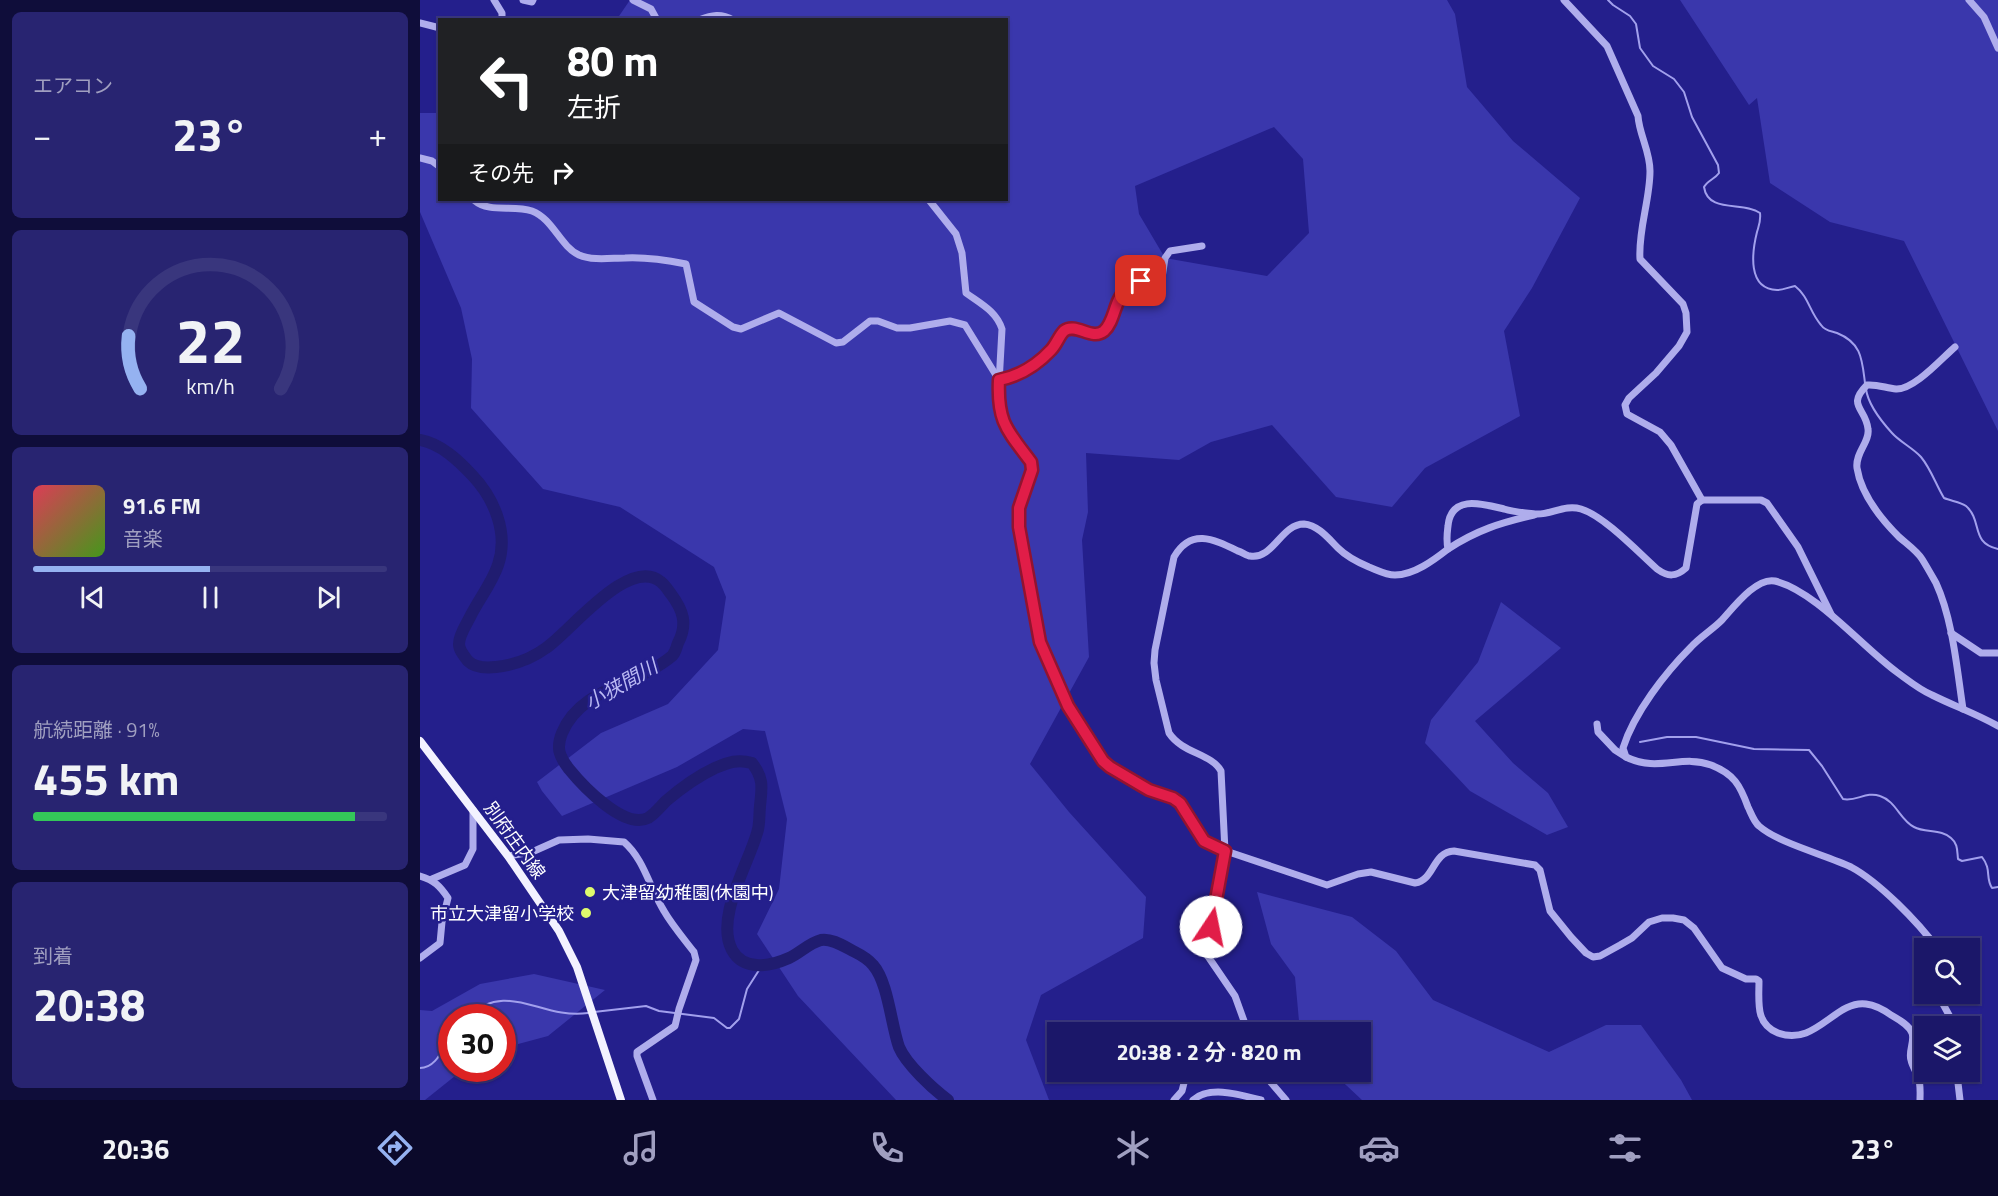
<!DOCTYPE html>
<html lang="ja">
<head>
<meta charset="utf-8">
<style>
  :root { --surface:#1b1769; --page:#282471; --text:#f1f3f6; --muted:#a09fc0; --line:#39367d; --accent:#95b2f1 }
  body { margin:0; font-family:"Titillium Web","Noto Sans JP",sans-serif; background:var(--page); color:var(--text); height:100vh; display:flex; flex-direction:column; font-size:22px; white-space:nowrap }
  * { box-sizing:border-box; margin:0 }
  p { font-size:20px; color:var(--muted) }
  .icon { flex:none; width:33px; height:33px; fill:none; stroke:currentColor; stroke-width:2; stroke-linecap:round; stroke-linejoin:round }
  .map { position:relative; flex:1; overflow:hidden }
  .details { display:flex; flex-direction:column; gap:12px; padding:12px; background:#0f0d3a; width:420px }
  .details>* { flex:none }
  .banner { position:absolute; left:18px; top:18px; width:570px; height:183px; border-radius:0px; box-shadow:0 2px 4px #0004,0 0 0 2px var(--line); background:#202124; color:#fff; overflow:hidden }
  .controls { position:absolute; left:1494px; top:938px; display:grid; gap:12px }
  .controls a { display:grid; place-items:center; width:66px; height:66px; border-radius:0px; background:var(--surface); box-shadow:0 2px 4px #0004,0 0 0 2px var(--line); font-size:30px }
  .speed { position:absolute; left:18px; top:1004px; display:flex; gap:12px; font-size:30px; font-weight:700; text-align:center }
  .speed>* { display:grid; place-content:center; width:78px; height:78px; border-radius:50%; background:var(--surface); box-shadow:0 2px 4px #0004,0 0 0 2px var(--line); line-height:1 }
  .speed .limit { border:9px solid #d22; background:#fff; color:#111 }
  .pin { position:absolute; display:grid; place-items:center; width:51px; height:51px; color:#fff; margin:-26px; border-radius:12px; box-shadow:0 3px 9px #0006 }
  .me { position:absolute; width:66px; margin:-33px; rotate:11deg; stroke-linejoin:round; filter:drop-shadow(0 0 4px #0008) }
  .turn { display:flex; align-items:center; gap:21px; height:126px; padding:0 30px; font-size:27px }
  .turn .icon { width:78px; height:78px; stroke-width:2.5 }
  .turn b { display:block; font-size:42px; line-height:51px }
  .then { display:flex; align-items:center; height:57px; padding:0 30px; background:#0003; gap:12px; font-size:22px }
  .big { font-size:45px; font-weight:700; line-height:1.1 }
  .details .widget { flex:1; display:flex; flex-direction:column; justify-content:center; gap:9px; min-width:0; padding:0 21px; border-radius:9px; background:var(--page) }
  .details .dial { align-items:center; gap:0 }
  .dial svg { height:156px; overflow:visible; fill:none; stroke:var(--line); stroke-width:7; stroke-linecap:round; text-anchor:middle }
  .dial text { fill:var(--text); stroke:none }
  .song { display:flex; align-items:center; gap:18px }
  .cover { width:72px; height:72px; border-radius:9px; background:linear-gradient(135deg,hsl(350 70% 55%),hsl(100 70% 35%)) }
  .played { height:6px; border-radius:3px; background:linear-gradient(90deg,var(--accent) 50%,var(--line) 50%) }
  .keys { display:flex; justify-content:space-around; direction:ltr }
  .heat { display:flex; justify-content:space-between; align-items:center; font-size:33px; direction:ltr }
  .charge { height:9px; border-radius:4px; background:linear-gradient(90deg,#34c759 91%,var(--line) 0) }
  .trip { position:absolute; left:627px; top:1022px; width:324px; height:60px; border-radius:0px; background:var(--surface); box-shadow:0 2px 4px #0004,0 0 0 2px var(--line); font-weight:700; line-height:60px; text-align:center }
  .menu { display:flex; height:96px; justify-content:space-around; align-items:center; background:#0b092a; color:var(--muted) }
  .menu .icon { width:42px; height:42px }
  .menu .on { color:var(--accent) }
  .menu b { font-size:27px; color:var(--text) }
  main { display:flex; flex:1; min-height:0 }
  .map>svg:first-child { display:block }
</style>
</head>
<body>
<main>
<section class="details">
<div class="widget"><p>エアコン</p>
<div class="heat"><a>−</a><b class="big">23°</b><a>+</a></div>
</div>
<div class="widget dial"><svg viewBox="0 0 100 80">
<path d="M14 69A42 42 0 1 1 86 69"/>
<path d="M14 69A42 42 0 0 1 8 42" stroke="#95b2f1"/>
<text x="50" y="56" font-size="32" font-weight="700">22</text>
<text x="50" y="72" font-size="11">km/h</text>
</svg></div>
<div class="widget">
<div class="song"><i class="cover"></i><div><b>91.6 FM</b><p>音楽</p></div></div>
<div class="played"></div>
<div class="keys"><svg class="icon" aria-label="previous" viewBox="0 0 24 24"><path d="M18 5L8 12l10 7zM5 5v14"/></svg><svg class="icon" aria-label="pause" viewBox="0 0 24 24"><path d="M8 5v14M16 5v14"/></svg><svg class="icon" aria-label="next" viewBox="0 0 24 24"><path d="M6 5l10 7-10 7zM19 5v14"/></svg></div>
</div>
<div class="widget"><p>航続距離 · 91%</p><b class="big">455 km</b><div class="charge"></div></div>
<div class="widget"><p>到着</p><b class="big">20:38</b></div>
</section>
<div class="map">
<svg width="1578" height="1100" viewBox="0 0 1578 1100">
  <rect width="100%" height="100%" fill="#241f8c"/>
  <g fill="#3a37ac" fill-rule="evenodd">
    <path d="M210,0H1027L1035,14L1047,87L1093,141L1160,198L1112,288L1084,331L1100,416L1005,468L972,507L916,497L852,425L791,442L759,460L666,453L668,512L662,540L669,657L610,764L649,812L726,897L723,938L621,995L606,1040L629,1100H476L378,996L337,934L359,889L367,819L345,731L323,729L257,767L142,816L122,791L117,782L181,733L248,704L298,650L306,597L294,567L200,507L123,489L51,408L52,359L41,308L0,212V113H19L20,200H586V20L197,19ZM854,127L883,159L889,233L847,276L745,258L719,214L715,186Z"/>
    <path d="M1260,0H1578V431L1484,241L1410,222L1350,183L1337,98L1329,105Z"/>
    <path d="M1081,602L1141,648L1055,721L1093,763L1128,793L1148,827L1127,835L1050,791L1005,743L1011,720L1058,662Z"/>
    <path d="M837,892L932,917L976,951L1013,1000L1129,1052L1186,1025H1221L1261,1080L1272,1100H942L911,1071H940V1032H880L875,977L851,944Z"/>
    <path d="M114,974L185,990L128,1036L83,1048L82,1017H32V1068H45L5,1100H0V1010L12,1011L60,984Z"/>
  </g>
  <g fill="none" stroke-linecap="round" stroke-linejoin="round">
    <g stroke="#a2a0ed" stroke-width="2">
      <path d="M1188,0L1193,5L1210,16L1216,24L1220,48L1233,66L1254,79L1264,92L1272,117L1298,165L1299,173C1295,179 1288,180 1284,187C1288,214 1324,201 1340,213C1341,221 1339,225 1337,232C1332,252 1327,289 1357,290C1363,290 1369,287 1375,286C1389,297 1389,311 1401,325C1405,331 1411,331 1417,333C1442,343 1442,360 1445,383"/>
      <path d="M1446,389C1448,404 1462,422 1472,433C1480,442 1493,448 1501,457C1511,469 1516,485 1524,498C1531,501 1541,502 1546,506C1563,521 1550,543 1578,549"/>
      <path d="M1220,742L1247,737H1276L1334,749L1389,750L1402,766L1423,799C1436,802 1446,791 1460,796C1476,801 1480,820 1494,827C1505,833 1522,829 1531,838C1538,844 1537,850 1538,859L1542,861L1562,857C1572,870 1565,877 1572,888L1578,887"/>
      <path d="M174,1012L226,1006L239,1011L294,1018L307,1028H310L319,1019L327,989L341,967"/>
      <path d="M47,1017C89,979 120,1020 168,1013"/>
      <path d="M0,1068C17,1068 23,1047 32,1035"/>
    </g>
    <path stroke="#201c70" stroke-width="12" d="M0,440C21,444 38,460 52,475C74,498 89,533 78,565C72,583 59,599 50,617C46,625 39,635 39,644C39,650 44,656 48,661C55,668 67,668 76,667C94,665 111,659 126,648C150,632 209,555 241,582C245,585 248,590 251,594C263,610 268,624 258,643C256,648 256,652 252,656C218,685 161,687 142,733C136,748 139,756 149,769C162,785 204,830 228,818C235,814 240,807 246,801C260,789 278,776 295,768C309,762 318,759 332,763C344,779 342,787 340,806C339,815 340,825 337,833C328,865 295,918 312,950C324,972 351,966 369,958C380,953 389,943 401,940C412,938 425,947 435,952C441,955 448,959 453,965C468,982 471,1024 479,1047C486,1064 513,1089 528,1100"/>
    <g stroke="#afadec" stroke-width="7">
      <path d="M74,0L82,13V20"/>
      <path d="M103,0L112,2L113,0"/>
      <path d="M213,0L231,9L237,20"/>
      <path d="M1144,0L1187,46L1218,116C1219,134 1230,151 1230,171C1230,200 1218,230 1220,259L1263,304L1266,313L1267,332L1259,346L1236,373L1209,398L1205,405L1207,414L1240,432L1251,445L1282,500"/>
      <path d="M1549,0L1564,17L1578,48"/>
      <path d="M279,20C292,15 301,13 313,20"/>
      <path d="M0,23L20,28"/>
      <path d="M0,158L12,161L20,167"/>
      <path d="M54,200C70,214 93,204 112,211C133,219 140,246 159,255C173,261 191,258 205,258C225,257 246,260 266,264L274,302L313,327L321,329L359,313L416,343L423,342L450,321H458L477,328H490L530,321L545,325L579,380"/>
      <path d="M509,200L536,234L542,253L546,293C561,304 576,311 582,329L578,401L581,418L611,462L612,469L599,508V527L620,642L648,706L669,739L690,767L729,790L753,798L760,803L778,833L791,846L907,885L938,874L951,872L995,883C1015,880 1012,852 1034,851L1115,865L1120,870L1130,911L1151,937L1166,953L1173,957L1180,956L1200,945L1212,938L1229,922L1242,918H1253L1264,920L1274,928L1302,968L1326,979H1336L1339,981C1339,1002 1335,1024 1358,1033C1396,1047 1415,1000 1446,1004C1455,1005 1464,1010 1471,1015C1478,1019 1489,1025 1492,1033C1495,1041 1488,1052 1491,1060C1492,1066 1496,1071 1498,1077C1501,1084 1500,1093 1500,1100"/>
      <path d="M1535,347C1521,359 1494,390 1476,389C1466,388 1457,384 1447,385C1426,406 1446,408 1448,429C1450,442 1435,453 1437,468C1441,494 1461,519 1479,537C1487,544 1497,551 1502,559C1507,567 1512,576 1516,583C1533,620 1537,670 1543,709"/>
      <path d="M579,380C599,376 620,364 633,347C637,343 640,336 644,332C656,321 671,340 683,332C695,323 694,303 704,292C718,277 730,285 742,278L745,258L750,251L782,246"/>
      <path d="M1282,500H1341L1347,503L1378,547L1411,614"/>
      <path d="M1028,549C1057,530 1080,523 1114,515"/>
      <path d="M1531,633L1561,653H1578"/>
      <path d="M1177,724L1178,732L1195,750L1206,757"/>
      <path d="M88,856L112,852L139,840L168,839L204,842C224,859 230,889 244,911C252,925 264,939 274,952L276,960L259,1009L255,1026L217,1052V1056L233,1100"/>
      <path d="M0,876C14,880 20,886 28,898L22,922L20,943L0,958"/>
      <path d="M12,879L45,865L53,849V810"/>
      <path d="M1517,948C1498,922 1459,882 1431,867C1406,855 1358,843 1339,826C1334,822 1331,813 1328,807C1320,785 1314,774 1291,765C1261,754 1238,773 1206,757L1203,748C1214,713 1245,673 1271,647C1280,637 1292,630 1302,620C1313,608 1336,577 1355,581C1396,591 1443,648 1478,673C1489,681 1500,690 1512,695C1534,706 1557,714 1578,726"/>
      <path d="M1520,993L1523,1004L1535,1026"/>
      <path d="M828,1032L815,996L785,952L805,851L801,771C791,753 763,754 749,733L736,680L734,663L735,650L754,557C771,528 793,539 818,551C822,552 827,556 830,556C853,560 861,524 884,524C898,525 909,539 918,548C927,557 937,562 949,567C957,570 966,575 975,575C994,575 1014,560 1028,549C1026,540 1027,534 1028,526C1031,494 1063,504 1084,509C1094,512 1106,513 1116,514C1131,515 1145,504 1161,509C1184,516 1218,552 1237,569C1248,577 1256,577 1266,568L1277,504L1282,500"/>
      <path d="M841,1071L866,1100"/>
      <path d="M1539,1071L1538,1083L1540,1100"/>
      <path d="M754,1100L762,1091L767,1071"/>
      <path d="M773,1100C790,1085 821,1095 841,1100"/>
    </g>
    <path stroke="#f3f2ff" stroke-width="8" d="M0,741L88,856L139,931L157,967L201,1100"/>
  </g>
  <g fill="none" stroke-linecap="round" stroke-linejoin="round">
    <defs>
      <path id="route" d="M721,281C716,284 709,287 705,291C694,301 695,321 684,331C672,341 656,322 644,331C639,336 636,345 631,350C617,365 599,376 579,380C577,422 587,430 611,462L612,470L599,508V527L620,642L648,706L683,761L690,767L729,790L753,798L760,803L784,841L805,851L791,927"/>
    </defs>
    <use href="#route" stroke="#92132f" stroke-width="15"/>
    <use href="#route" stroke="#e11d48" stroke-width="10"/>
  </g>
  <g fill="#dffa6d" stroke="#241f8c" stroke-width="2">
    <circle cx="170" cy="892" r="6"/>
    <circle cx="166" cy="913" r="6"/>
  </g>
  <g text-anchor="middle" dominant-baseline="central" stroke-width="5" stroke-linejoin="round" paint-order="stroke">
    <g font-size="18" fill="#fff" stroke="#241f8c">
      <text transform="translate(95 840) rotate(54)">別府庄内線</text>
    </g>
    <g font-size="18" fill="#fff" stroke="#241f8c" text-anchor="start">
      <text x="182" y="892">大津留幼稚園(休園中)</text>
      <text x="154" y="913" text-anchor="end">市立大津留小学校</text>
    </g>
    <g font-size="20" font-style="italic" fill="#bab9f3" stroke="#241f8c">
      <text transform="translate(201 684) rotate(-30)">小狭間川</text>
    </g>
  </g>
</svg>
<div class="controls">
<a><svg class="icon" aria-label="search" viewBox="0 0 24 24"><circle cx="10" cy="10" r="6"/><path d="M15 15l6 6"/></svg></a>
<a><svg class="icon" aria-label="layers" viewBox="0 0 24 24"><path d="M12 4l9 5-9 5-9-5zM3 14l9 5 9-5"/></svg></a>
</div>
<div class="speed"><div class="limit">30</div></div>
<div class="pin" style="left:721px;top:281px;background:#d93025"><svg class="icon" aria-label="arrive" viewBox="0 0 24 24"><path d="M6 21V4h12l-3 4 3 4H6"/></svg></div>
<svg class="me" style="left:791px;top:927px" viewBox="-20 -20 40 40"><circle r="19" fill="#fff"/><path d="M0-13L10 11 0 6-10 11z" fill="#e11d48"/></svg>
<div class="trip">20:38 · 2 分 · 820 m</div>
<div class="banner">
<div class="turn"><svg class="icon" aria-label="left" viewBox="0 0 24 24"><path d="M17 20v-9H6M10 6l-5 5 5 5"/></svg><div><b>80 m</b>左折</div></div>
<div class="then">その先<svg class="icon" aria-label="right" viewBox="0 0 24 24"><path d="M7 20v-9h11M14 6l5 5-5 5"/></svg></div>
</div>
</div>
</main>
<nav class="menu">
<b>20:36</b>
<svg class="icon on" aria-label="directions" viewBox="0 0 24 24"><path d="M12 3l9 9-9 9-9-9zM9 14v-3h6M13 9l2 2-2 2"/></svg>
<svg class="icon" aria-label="music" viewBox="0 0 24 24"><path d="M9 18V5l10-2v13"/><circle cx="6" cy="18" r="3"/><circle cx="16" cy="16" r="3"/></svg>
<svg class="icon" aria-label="phone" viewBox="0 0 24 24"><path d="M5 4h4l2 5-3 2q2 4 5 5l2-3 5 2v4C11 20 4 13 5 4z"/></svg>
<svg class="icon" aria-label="climate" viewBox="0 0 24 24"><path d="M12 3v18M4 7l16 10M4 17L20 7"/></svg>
<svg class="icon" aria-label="car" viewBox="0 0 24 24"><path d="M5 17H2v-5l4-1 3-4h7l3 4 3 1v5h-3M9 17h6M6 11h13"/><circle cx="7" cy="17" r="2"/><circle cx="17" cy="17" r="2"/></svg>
<svg class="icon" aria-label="filters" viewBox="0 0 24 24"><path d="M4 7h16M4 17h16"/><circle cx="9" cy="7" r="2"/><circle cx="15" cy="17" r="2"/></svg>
<b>23°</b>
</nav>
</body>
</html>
